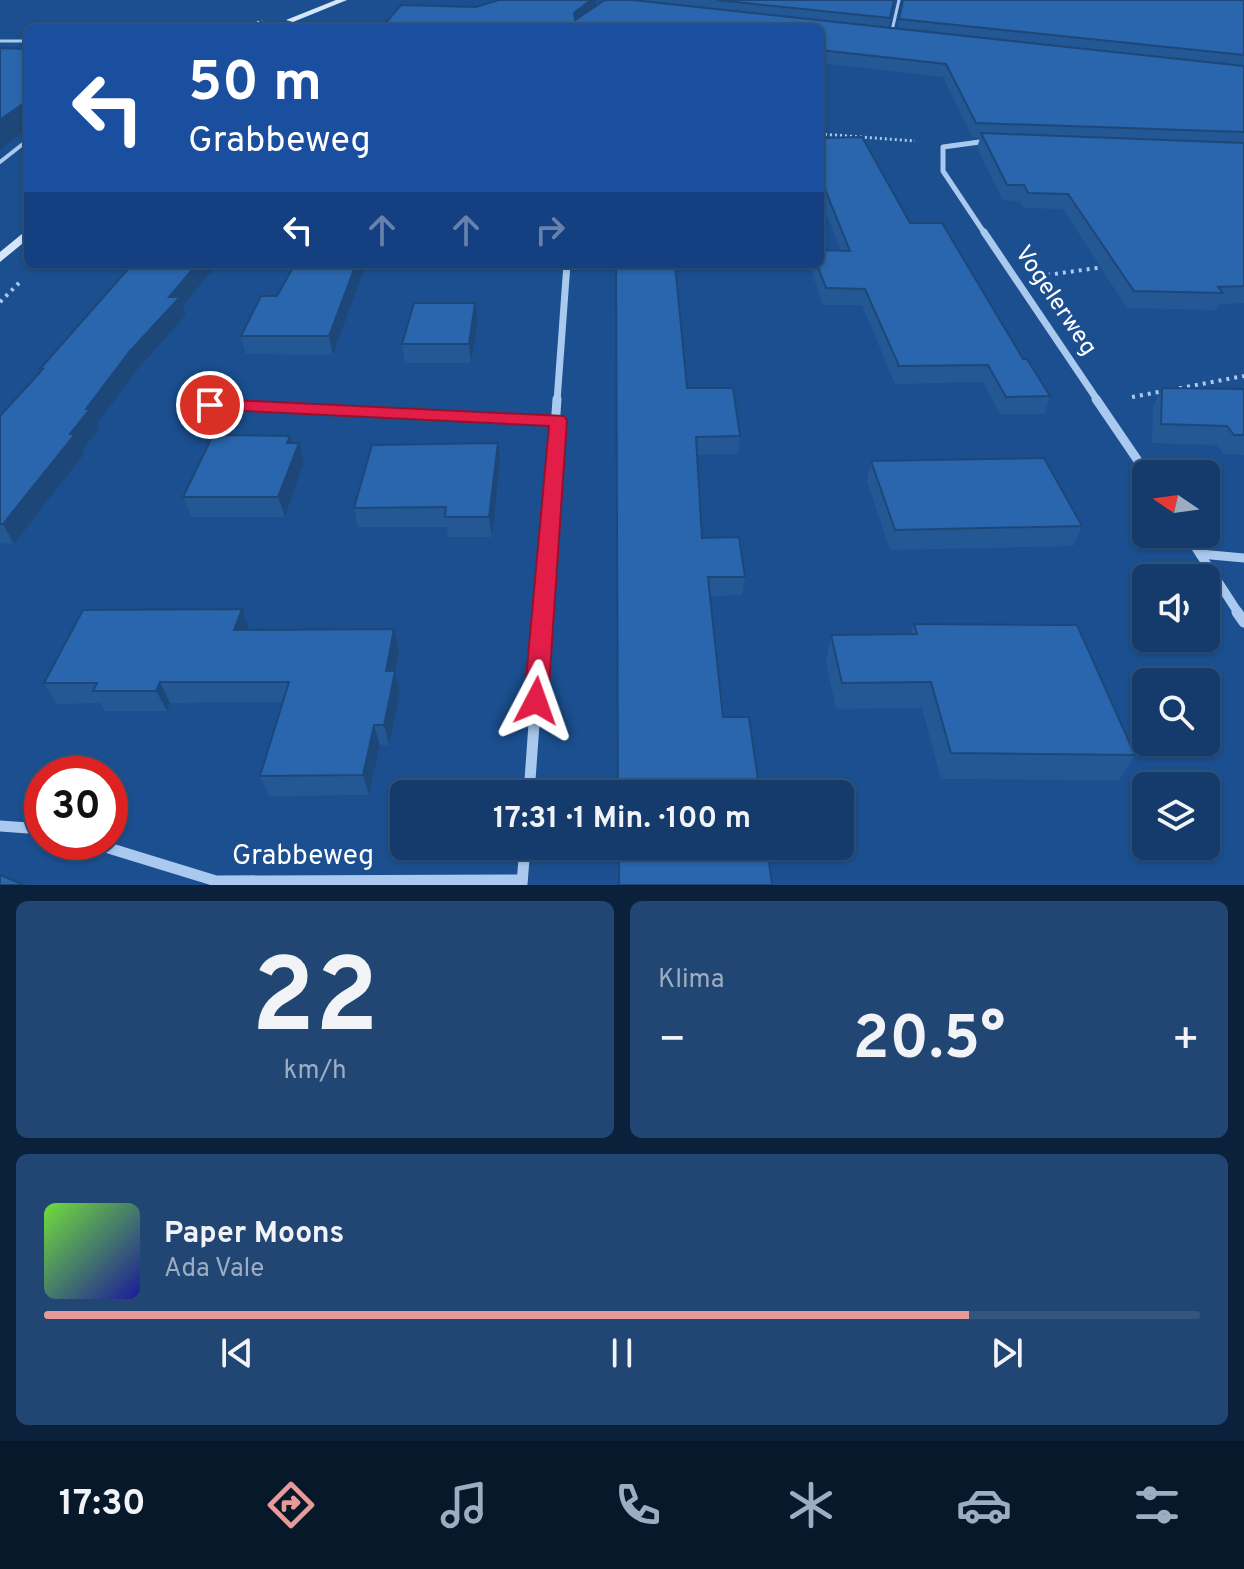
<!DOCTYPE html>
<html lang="de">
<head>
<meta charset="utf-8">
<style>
  :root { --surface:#143b6b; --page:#214673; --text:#f1f3f6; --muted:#9dadc1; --line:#33557e; --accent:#e69b98 }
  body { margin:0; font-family:Overpass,sans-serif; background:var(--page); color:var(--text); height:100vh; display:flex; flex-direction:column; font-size:30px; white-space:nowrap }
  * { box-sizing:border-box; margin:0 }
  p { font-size:26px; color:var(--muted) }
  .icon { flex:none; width:44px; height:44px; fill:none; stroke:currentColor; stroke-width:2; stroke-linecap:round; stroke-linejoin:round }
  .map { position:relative; height:885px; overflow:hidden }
  .drawer { display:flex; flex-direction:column; gap:16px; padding:16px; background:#0b203b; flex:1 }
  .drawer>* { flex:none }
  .hud { position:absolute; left:24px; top:24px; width:800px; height:244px; border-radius:12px; box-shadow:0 2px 6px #0004,0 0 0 2px var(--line); background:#1a4fa0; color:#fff; overflow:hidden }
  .needle { width:52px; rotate:283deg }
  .buttons { position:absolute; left:1132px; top:460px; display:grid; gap:16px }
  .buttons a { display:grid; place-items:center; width:88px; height:88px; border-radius:12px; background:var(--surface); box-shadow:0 2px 6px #0004,0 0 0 2px var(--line); font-size:40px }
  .speed { position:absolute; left:24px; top:756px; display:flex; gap:16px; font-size:40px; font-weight:700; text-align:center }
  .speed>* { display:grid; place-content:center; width:104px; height:104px; border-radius:50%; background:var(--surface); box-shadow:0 2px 6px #0004,0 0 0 2px var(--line); line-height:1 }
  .speed .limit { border:12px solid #d22; background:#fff; color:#111 }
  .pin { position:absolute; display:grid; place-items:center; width:68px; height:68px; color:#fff; margin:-34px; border:4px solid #fff; border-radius:50%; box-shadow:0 2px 8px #0007 }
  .me { position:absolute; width:88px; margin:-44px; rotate:4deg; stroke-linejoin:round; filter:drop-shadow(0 0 6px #0008) }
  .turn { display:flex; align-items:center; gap:28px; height:168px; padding:0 32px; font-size:36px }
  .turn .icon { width:104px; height:104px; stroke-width:2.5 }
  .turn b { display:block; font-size:56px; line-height:68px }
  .lanes { display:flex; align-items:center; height:76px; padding:0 32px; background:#0003; justify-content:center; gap:40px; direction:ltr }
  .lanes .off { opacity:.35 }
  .big { font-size:60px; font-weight:700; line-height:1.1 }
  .drawer .card { flex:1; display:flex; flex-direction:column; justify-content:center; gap:12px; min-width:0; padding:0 28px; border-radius:12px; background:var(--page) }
  .drawer .dial { align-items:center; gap:0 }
  .dial b { font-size:104px; line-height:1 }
  .song { display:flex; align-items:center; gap:24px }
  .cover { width:96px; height:96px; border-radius:12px; background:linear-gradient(135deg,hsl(100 70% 55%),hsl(240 70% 35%)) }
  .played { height:8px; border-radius:4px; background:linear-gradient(90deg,var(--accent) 80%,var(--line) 80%) }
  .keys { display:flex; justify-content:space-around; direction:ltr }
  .heat { display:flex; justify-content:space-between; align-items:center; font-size:44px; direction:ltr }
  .drawer .tiles { flex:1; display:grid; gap:16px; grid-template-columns:1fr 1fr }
  .card:last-child { grid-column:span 2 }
  .trip { position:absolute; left:390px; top:780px; width:464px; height:80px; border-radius:12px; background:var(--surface); box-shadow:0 2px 6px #0004,0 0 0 2px var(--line); font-weight:700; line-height:80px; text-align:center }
  .tabs { display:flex; height:128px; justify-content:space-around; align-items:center; background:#08182b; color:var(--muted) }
  .tabs .icon { width:56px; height:56px }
  .tabs .selected { color:var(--accent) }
  .tabs b { font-size:36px; color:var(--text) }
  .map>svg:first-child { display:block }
</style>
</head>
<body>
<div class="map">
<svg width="1244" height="885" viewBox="0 0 1244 885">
  <rect width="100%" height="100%" fill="#1b4f8f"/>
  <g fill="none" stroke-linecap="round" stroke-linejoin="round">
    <g stroke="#a9c9ee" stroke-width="3" stroke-dasharray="2 3" stroke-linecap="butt">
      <path d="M249,28L262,20"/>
      <path d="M820,134L915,141"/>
    </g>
    <g stroke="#a9c9ee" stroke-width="4" stroke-dasharray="3 5" stroke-linecap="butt">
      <path d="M1047,275L1104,267"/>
      <path d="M0,302L19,283"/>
      <path d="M1132,397L1244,376"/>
    </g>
    <g stroke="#a9c9ee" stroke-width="3">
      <path d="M891,35L899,0"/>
      <path d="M0,41H28"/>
    </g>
    <path stroke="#a9c9ee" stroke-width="4" d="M0,162L28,140"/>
    <path stroke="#a9c9ee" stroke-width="5" d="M985,234L943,171V147L987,141"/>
    <g stroke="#a9c9ee" stroke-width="7">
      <path d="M984,232L1098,401"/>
      <path d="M557,401L567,264"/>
    </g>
    <g stroke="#a9c9ee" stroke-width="9">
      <path d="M1096,399L1147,474"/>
      <path d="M210,405L558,420"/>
      <path d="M1187,534L1239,614"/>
      <path d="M1200,554L1244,558"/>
      <path d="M542,614L557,399"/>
    </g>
    <g stroke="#a9c9ee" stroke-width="11">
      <path d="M1237,612L1244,622"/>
      <path d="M529,794L542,612"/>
      <path d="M0,826L42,829"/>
      <path d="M89,842L216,881L522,880"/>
      <path d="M522,884L525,846"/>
    </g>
    <g fill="#d6e6fa" fill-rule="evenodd">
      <path d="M336,0H347L293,22L286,20Z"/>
      <path d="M28,229V239L0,262V252Z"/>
    </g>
  </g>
  <g fill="#245895">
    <path d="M596,0V6L605,0H894L888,28L897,29L903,0H1244V303L1219,304L1216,310L1127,308L1063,209L1024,208L1019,201L1003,200L977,148L980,138L972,137L943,77L820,63V28L384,25L476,7Z"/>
    <path d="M820,138L910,223L1023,359L1050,396L1044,414H1000L983,382L895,384L862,305H823L809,264H820L841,251L820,197Z"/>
    <path d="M129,264L183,306L186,315L137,370L97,424L99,429L82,450L84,454L14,544L0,543V416L41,372L40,369L126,270L125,268Z"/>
    <path d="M366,264L333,355L246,354L241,336L277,296Z"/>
    <path d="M478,321L471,363H405L402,344Z"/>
    <path d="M687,388L740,436L738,454L697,455L702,538L745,577L742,595L710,596L618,794Z"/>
    <path d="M1162,388L1244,389V455L1223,454L1217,445L1152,443L1153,407Z"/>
    <path d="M290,436L292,443L304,462L285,517H191L183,497Z"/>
    <path d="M871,461L1082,526L1073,546L890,550L867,481Z"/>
    <path d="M500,463L492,537H448L447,527H358L354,508Z"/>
    <path d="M914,624L1135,755L1119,780L941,779L922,708L836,709L826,661L831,635L911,634Z"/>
    <path d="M249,629H394L399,650L395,671L400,691L389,745H380L369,795L269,796L260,776L283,702L170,703L167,711H105L100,703L57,704L44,683Z"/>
  </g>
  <g fill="#1d4779">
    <path d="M591,0H596V8L575,25L574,13Z"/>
    <path d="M28,100V128L0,150V120Z"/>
    <path d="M197,264H217L183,306L186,315L137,370L97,424L99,429L82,450L84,454L14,544L3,524L70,434L86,409L169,297Z"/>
    <path d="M356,264H366L333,355L329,336Z"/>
    <path d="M475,303L478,321L471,363L469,344Z"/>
    <path d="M290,436L295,453L299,443L304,462L285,517L278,497L287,443Z"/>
    <path d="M498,443L500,463L492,537L489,517Z"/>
    <path d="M242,609L249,629L242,650L234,630Z"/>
    <path d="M394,629L399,650L391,691L386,671Z"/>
    <path d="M395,671L400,691L389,745L384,725Z"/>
    <path d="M160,682L170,703L167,711L156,691Z"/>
    <path d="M374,725L380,745L369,795L363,775Z"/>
  </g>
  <g fill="#2a66ad" stroke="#1d4779" stroke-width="2">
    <path d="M499,0H591L574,13L575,20L605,0H632L1244,66V132L976,123L946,64L820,50V28H362L365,24L384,25L401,5L476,7Z"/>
    <path d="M717,0H894L890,18Z"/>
    <path d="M903,0H1244V55L899,19Z"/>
    <path d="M0,48L28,49V100L0,120Z"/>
    <path d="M981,133L1244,143V286L1218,287L1223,293L1134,291L1068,194L1028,193L1024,185H1007Z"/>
    <path d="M862,137L910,223H942L1023,359H1027L1050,396L1006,397L988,365L899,366L865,289L826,288L817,264H820V250L850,251L820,177V138Z"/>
    <path d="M129,264H197L169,297H180L130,351L86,409H90L70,434H75L3,524H0V416L43,369H40L129,268H125Z"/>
    <path d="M295,264H356L329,336H241L261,296H277Z"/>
    <path d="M616,264H675L687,388H733L740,436L696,437L702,538L739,537L745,577H708L723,717H749L760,794H618Z"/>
    <path d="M414,303H475L469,344H402Z"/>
    <path d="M1162,388L1244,389V435H1234L1227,426L1161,424Z"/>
    <path d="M213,435L290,436L287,443H299L278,497H183Z"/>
    <path d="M498,443L489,517H445L446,507L354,508L372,445Z"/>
    <path d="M1044,458L1082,526L895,530L871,461Z"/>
    <path d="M242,609L234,630L394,629L386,671H395L390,697L384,725H374L363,775L260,776L289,682H160L156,691H93L97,683H44L83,610Z"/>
    <path d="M914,624L1077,625L1135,755L951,753L931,682L842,683L831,635L917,634Z"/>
    <path d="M619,846H767L772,885H619Z"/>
    <path d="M0,875L24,885H0Z"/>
  </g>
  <path fill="#e11d48" stroke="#92132f" stroke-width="2" d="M210,399L564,416L567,420L548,701L545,708L536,711L528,708L524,701L549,426L204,409V401Z"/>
  <g text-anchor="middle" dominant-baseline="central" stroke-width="8" stroke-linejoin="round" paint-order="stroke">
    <g font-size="24" fill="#fff" stroke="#1b4f8f">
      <text transform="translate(1055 301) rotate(56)">Vogelerweg</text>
    </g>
    <g font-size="28" fill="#fff" stroke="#1b4f8f">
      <text x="303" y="857">Grabbeweg</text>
    </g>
  </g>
</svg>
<div class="buttons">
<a><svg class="needle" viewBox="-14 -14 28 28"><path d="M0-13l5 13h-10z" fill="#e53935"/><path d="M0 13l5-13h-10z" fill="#9dadc1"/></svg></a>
<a><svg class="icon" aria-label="sound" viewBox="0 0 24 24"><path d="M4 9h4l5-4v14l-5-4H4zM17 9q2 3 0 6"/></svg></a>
<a><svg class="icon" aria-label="search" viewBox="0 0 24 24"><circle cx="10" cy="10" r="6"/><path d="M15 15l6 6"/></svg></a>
<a><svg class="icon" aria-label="layers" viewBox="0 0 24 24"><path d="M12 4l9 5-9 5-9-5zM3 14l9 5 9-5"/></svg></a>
</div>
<div class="speed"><div class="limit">30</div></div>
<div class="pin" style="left:210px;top:405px;background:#d93025"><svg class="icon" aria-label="arrive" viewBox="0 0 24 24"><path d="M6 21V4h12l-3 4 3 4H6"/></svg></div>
<svg class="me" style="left:536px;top:701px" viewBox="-20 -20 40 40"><path d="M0-17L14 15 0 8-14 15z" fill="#e11d48" stroke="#fff" stroke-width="4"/></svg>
<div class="trip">17:31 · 1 Min. · 100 m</div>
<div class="hud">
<div class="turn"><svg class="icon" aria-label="left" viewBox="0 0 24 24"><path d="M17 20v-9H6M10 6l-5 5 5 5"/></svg><div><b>50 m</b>Grabbeweg</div></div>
<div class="lanes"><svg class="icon" aria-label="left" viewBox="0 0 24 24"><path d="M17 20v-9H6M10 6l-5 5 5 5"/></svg><svg class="icon off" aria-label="ahead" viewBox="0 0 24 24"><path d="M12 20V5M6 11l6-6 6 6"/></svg><svg class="icon off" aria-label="ahead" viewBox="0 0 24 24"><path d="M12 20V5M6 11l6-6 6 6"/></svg><svg class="icon off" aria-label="right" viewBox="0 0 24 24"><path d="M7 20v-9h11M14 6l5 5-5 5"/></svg></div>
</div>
</div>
<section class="drawer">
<div class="tiles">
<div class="card dial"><b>22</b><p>km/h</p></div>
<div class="card"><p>Klima</p>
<div class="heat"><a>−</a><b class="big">20.5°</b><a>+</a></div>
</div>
<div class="card">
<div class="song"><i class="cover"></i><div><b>Paper Moons</b><p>Ada Vale</p></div></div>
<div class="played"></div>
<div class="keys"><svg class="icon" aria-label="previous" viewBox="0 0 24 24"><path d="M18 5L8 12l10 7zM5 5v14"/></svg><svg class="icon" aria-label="pause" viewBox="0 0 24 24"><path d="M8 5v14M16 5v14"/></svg><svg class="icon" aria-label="next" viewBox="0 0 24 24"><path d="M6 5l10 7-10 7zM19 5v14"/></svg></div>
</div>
</div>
</section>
<nav class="tabs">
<b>17:30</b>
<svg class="icon selected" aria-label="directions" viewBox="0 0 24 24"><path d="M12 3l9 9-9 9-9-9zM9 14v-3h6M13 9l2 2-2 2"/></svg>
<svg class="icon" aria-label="music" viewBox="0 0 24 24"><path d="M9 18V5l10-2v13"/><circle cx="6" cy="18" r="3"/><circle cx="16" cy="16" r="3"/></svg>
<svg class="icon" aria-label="phone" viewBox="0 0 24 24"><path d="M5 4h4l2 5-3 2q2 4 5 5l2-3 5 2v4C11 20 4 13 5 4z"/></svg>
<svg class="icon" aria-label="climate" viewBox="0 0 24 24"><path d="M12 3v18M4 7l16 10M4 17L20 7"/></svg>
<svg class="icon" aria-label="car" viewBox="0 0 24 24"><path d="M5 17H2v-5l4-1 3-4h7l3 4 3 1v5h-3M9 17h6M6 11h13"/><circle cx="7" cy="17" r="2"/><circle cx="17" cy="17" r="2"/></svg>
<svg class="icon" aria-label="filters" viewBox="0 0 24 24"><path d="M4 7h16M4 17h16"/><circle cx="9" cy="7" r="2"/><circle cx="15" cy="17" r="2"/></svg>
</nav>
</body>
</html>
